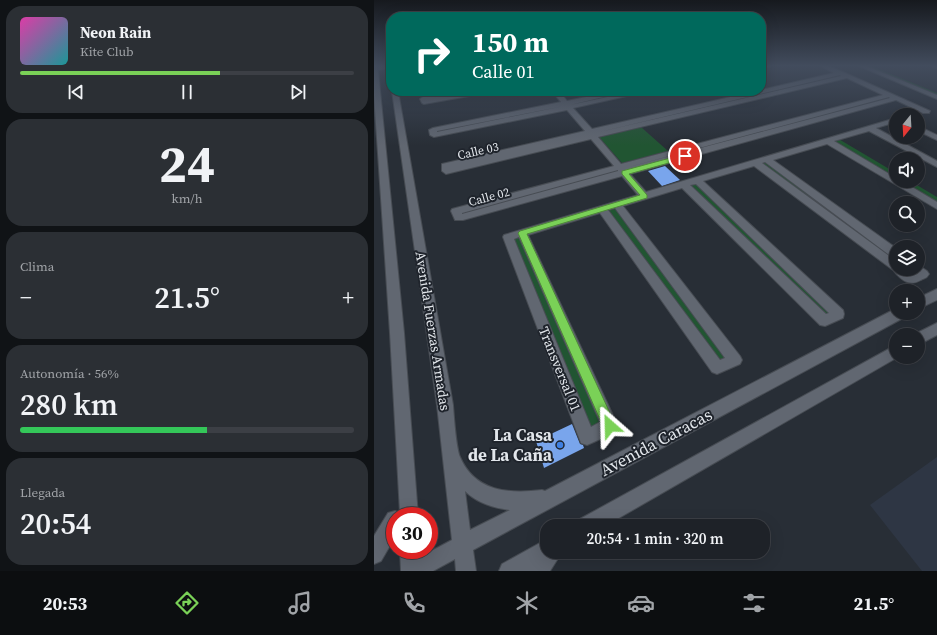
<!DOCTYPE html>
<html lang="es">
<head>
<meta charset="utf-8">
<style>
  :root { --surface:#1e2228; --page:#2b2f34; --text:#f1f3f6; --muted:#a1a4a8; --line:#3c3f45; --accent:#7ad157 }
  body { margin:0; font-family:"Source Serif 4",serif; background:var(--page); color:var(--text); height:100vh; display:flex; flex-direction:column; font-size:15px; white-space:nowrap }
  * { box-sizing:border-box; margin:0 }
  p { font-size:13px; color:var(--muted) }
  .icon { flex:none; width:22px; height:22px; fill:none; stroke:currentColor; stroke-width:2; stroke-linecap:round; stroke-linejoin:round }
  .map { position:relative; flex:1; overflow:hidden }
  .side { display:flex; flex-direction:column; gap:6px; padding:6px; background:#101316; width:374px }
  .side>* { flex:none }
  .hud { position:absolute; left:12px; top:12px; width:380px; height:84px; border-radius:16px; box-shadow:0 4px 16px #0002,0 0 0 1px var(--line); background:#00695c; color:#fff; overflow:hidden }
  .needle { width:26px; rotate:198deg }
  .buttons { position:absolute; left:515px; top:108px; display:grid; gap:8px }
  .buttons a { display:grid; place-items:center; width:36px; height:36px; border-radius:50%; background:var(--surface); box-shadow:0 4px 16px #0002,0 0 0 1px var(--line); font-size:20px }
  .speed { position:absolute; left:12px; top:507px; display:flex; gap:8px; font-size:20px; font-weight:700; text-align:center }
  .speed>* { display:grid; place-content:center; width:52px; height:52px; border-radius:50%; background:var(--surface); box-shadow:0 4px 16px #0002,0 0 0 1px var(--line); line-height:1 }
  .speed .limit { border:6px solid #d22; background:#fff; color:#111 }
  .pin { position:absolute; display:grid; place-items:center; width:34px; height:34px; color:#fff; margin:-17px; border:2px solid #fff; border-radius:50%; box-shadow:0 1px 4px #0007 }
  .me { position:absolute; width:44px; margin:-22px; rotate:335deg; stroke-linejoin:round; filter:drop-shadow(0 0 3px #0008) }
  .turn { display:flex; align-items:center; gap:14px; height:84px; padding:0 20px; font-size:18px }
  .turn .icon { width:52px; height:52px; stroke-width:2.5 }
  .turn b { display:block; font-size:28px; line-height:34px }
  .big { font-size:30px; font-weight:600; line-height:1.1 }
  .side .tile { flex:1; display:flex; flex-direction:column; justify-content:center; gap:6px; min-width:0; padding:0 14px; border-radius:16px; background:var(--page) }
  .side .dial { align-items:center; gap:0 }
  .dial b { font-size:52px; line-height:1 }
  .song { display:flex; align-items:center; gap:12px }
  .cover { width:48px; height:48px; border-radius:6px; background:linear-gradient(135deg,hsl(320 70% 55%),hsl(180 70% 35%)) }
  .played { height:4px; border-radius:2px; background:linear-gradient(90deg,var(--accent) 60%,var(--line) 60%) }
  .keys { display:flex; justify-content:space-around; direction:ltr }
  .heat { display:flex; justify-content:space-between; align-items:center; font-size:22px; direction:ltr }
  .charge { height:6px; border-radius:3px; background:linear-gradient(90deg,#34c759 56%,var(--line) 0) }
  .trip { position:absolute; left:166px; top:519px; width:230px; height:40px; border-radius:16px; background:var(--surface); box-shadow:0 4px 16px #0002,0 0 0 1px var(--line); font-weight:600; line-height:40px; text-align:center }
  .tab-bar { display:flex; height:64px; justify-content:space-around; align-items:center; background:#0c0e10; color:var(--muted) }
  .tab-bar .icon { width:28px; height:28px }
  .tab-bar .active { color:var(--accent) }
  .tab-bar b { font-size:18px; color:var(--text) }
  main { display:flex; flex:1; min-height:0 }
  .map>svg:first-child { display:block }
</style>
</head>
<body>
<main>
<section class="side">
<div class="tile">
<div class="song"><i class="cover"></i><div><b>Neon Rain</b><p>Kite Club</p></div></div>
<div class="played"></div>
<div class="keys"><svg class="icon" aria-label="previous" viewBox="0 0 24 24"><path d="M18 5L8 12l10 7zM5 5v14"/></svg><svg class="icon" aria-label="pause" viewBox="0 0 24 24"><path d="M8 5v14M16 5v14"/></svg><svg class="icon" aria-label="next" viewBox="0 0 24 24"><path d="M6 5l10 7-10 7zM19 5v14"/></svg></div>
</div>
<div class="tile dial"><b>24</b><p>km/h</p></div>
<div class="tile"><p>Clima</p>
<div class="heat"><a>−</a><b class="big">21.5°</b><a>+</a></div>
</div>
<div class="tile"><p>Autonomía · 56%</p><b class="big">280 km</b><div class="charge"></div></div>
<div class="tile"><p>Llegada</p><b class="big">20:54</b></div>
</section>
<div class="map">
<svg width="563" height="571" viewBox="0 0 563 571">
  <rect width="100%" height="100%" fill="#282e36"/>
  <path fill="#2e3644" d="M563,457V571H548L496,505Z"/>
  <g fill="#215532">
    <path d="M488,66H497L563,93V97Z"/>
    <path d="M267,127L294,151L248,163L225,137Z"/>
    <path d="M463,138L522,173V181H536L563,197V206L454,141Z"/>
    <path d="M392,159L522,254V267L382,163Z"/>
    <path d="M323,180L464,314L451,321L311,184Z"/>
    <path d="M243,204L361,360L343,368L229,209Z"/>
    <path d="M148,233L236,426L213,437L134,237Z"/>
  </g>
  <g fill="#79a5ec">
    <path d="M291,166L306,180L288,186L274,171Z"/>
    <path d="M198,424L206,444L209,445L210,448L170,468L162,441Z"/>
  </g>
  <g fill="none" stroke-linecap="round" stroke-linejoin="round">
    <defs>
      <g id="minor">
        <path d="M0,66H17V68L4,70L30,333L44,516H21V537L7,561L0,564V536L14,513L21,511L26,513L16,333L0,94Z"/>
        <path d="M387,66H397L387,69Z"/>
        <path d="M447,66H454L469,72L556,111L555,113H549L522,100L256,174L272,192L522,118V122L502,128L563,161V167L495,131L460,141L522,178V181H528L563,202V209L453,144L399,160L522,248V258L518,257L391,162L388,163L522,261V269H532L539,274H540L536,269H544V265L553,271L555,274C553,278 551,278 547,280C535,287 527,280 519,270L380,166L329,181L469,310L470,314L469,318L451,326L446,325L308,188L249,206L366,356L368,360L366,364L343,374L338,372L226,213L154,235L244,426L242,432L213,445L207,443L129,237L130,235L264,195L248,176L89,220H81L77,211L78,209L240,166L217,139L72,174L68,171V164L211,131L193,110L60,137L56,135L55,130L59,128L187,102L178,91H185L193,101L241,91H254L196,105L262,91H275L199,108L218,129L460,73ZM466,75L467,76L221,133ZM473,78L509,95L247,164L224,137ZM515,97L516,98L251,168ZM190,106L63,132V131ZM244,170V171L88,214V213ZM322,184L455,313L452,314L316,185ZM241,208L351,358L346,360L234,210ZM145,237L226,422L217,427L140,239Z"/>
        <path d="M485,66H492L563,95V99Z"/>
        <path d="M558,66H563V68L559,67Z"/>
        <path d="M18,91H24L79,405C80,418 82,447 86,457C101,492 135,494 168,490L171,491L521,309L522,313H532L531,317L99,550L102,571H82L81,559L59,571H27L26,550H46V557L78,540L63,405ZM91,491C103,503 120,508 136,510L96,530Z"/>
        <path d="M81,91H94L93,92L115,91L112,93L50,104L48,103L46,99L49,97Z"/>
        <path d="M544,126L563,135V140L544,131Z"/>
        <path d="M563,289V300L544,309V298Z"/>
        <path d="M563,323V335L544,345V335H539Z"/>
        <path d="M522,345V357H524L231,526H204L206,519Z"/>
        <path d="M173,539V552H188L176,571H125L128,564Z"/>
      </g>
    </defs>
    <use href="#minor" stroke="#474c53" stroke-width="2"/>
    <use href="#minor" fill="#616771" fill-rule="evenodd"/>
  </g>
  <linearGradient id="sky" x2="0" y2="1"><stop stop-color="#16191e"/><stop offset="0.45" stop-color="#424c5d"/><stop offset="1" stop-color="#424c5d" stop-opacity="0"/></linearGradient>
  <rect width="563" height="146" fill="url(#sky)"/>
  <path fill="#7ad157" stroke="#4f8839" d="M311,154L314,156L313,158L255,174L273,195V198L153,234L242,426L240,431L236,432L231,431L144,233L146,231L266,195L248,174V171Z"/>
  <circle fill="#3f7fe0" stroke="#1f242c" stroke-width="1.5" cx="186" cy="445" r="4"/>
  <g text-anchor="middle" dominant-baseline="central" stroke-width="4" stroke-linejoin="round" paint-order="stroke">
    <g font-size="12" fill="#e2e6eb" stroke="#1f242c">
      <text transform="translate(104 151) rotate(-13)">Calle 03</text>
      <text transform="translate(115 197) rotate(-15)">Calle 02</text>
    </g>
    <g font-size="14" fill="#e2e6eb" stroke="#1f242c">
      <text transform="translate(59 331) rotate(81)">Avenida Fuerzas Armadas</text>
      <text transform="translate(186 369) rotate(68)">Transversal 01</text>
    </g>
    <g font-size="17" font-weight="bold" fill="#e2e6eb" stroke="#1f242c" text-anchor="end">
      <text x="178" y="435">La Casa<tspan x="178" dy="20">de La Caña</tspan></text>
    </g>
    <g font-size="17" fill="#e2e6eb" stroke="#1f242c">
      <text transform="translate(282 442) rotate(-28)">Avenida Caracas</text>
    </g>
  </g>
</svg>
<div class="buttons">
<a><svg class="needle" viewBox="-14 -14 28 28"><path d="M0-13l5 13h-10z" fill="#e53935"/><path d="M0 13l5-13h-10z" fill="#a1a4a8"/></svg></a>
<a><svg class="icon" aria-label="sound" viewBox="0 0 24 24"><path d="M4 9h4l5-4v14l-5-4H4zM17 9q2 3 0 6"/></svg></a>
<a><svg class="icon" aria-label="search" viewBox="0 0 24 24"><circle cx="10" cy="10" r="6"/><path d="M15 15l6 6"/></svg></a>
<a><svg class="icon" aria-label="layers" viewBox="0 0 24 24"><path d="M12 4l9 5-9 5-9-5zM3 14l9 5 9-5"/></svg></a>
<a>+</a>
<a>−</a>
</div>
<div class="speed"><div class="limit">30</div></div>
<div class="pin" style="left:311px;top:156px;background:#d93025"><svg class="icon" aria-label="arrive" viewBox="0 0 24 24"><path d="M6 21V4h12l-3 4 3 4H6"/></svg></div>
<svg class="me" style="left:236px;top:426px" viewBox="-20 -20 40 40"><path d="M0-17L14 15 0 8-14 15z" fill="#7ad157" stroke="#fff" stroke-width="4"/></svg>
<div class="trip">20:54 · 1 min · 320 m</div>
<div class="hud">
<div class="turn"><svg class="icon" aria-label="right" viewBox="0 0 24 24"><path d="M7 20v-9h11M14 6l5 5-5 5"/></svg><div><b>150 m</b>Calle 01</div></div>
</div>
</div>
</main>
<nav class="tab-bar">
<b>20:53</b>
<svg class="icon active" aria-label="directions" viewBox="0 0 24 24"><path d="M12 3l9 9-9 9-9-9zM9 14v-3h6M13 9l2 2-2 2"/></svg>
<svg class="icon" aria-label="music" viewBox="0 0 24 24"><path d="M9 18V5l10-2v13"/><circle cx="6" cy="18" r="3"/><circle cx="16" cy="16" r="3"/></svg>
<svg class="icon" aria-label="phone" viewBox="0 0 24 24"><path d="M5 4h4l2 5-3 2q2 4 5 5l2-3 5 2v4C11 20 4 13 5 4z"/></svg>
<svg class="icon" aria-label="climate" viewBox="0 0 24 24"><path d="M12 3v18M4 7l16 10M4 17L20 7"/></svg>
<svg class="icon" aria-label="car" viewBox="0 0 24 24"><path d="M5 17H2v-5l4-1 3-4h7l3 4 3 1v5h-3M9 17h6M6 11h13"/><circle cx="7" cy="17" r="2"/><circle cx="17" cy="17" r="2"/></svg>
<svg class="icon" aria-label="filters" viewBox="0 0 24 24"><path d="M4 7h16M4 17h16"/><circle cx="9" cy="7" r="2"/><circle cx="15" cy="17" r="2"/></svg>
<b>21.5°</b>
</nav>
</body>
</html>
